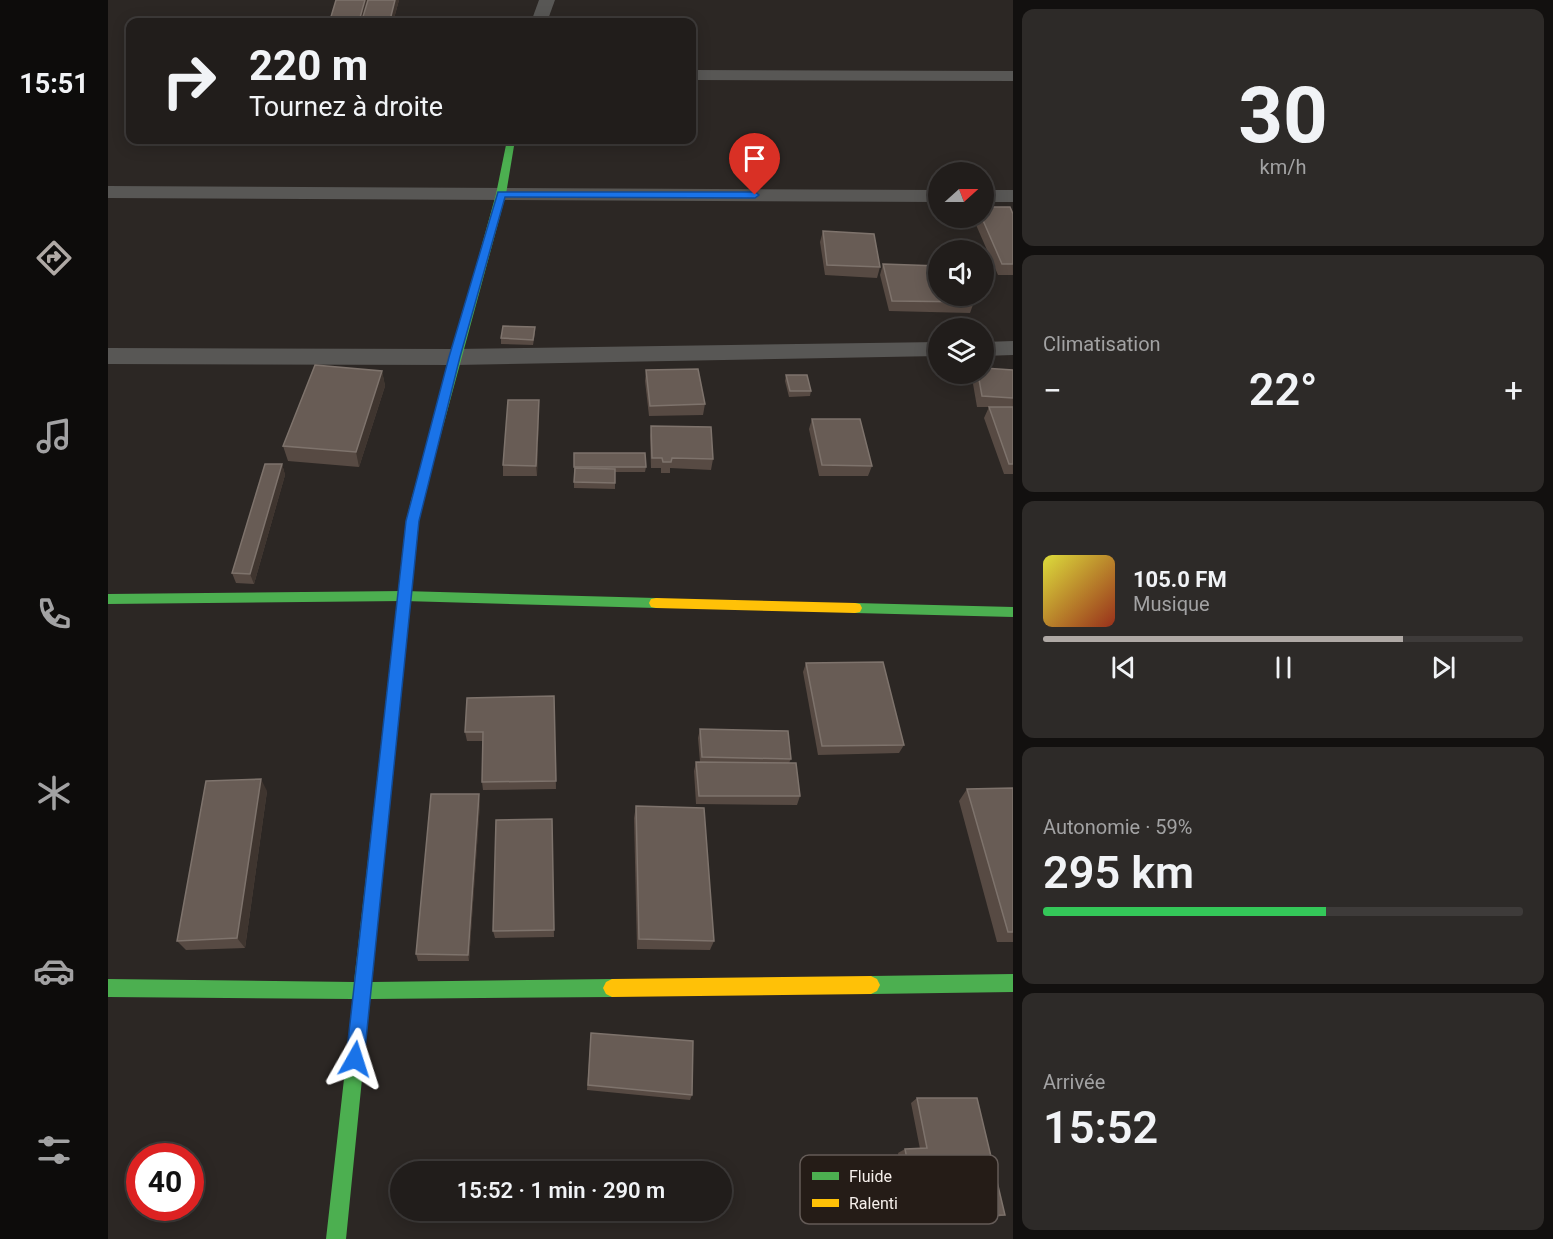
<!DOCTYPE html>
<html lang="fr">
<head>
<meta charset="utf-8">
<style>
  :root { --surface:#211d1b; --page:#2d2a28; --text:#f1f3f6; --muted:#a2a2a3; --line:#3e3b3a; --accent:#afa9a5 }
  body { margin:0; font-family:Roboto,sans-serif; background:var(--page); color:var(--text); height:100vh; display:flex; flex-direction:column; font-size:22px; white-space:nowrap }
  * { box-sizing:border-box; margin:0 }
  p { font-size:20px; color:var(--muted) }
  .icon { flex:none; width:33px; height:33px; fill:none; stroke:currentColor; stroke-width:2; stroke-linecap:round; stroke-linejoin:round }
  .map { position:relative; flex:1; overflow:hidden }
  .sheet { display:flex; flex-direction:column; gap:9px; padding:9px; background:#12100f; width:540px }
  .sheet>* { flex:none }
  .hud { position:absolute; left:18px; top:18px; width:570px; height:126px; border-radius:12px; box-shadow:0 3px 15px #0003,0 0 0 2px var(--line); background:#211d1b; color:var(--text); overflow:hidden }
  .needle { width:39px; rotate:69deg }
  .controls { position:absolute; left:820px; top:162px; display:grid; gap:12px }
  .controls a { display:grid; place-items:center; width:66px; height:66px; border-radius:50%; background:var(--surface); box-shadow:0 3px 15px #0003,0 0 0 2px var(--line); font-size:30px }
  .speed { position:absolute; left:18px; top:1143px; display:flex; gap:12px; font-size:30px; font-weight:700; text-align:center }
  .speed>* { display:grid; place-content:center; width:78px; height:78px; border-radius:50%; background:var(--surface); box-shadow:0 3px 15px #0003,0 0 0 2px var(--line); line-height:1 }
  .speed .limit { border:9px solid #d22; background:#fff; color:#111 }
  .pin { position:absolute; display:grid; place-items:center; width:51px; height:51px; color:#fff; margin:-62px -26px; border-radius:50% 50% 50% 0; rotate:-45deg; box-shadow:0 0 6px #0007 }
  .pin .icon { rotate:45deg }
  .me { position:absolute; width:66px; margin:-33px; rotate:6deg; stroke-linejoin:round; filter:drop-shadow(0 0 4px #0008) }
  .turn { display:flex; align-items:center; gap:21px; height:126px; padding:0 24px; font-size:27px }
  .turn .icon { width:78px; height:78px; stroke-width:2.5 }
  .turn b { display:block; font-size:42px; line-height:51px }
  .big { font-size:45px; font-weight:600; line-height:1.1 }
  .sheet .widget { flex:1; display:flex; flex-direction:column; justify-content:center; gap:9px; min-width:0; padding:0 21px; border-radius:12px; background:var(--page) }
  .sheet .dial { align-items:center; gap:0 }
  .dial b { font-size:78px; line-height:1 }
  .song { display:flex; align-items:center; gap:18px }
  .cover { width:72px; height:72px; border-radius:9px; background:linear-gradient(135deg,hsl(60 70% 55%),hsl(10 70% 35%)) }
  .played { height:6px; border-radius:3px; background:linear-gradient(90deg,var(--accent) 75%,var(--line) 75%) }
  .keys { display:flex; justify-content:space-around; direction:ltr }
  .heat { display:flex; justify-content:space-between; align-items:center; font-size:33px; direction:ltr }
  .charge { height:9px; border-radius:4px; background:linear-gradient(90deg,#34c759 59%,var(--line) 0) }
  .trip { position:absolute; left:282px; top:1161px; width:342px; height:60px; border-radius:30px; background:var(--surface); box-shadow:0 3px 15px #0003,0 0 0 2px var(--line); font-weight:600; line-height:60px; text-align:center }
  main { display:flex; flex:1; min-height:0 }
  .menu { display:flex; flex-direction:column; width:108px; justify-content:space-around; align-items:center; background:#0d0c0b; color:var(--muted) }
  .menu .icon { width:42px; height:42px }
  .menu .selected { color:var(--accent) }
  .menu b { font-size:27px; color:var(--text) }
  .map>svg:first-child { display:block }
</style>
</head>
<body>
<main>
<nav class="menu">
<b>15:51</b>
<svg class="icon selected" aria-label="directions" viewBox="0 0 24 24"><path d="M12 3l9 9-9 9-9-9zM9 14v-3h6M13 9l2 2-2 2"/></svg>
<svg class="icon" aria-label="music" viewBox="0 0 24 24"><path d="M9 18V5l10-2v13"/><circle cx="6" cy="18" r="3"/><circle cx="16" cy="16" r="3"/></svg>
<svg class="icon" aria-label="phone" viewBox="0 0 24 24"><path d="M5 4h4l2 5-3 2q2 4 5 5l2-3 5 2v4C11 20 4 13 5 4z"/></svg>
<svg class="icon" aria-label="climate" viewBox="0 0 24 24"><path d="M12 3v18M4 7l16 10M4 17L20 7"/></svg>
<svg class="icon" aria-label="car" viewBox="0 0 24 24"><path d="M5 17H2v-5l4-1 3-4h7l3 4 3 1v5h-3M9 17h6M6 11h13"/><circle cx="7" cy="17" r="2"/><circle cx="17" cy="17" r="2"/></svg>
<svg class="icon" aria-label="filters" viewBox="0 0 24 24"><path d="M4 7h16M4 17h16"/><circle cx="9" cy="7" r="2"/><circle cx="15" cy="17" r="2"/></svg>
</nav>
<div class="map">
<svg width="905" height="1239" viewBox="0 0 905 1239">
  <rect width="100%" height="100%" fill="#2c2724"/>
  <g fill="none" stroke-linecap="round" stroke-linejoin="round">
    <g fill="#585755" fill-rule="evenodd">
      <path d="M431,0H447L439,22H423Z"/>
      <path d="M584,70L905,71V81L584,80Z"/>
      <path d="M0,186L831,190V202L0,198Z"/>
      <rect x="876" y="190" width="29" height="12"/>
      <path d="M905,341V355L876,356V342Z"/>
      <path d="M831,342V356L347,365L0,364V348L347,349Z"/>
    </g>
    <g fill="#4caf50" fill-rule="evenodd">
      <path d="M399,140H407L398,194L316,497L310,502L304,497L388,194Z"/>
      <path d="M296,591L548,598L553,599L555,603L553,607L548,608L296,601L0,604V594Z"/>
      <path d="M747,603L905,607V617L747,613L742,612L740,608L742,604Z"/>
      <path d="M280,739L285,740L287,745L264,982L504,979L510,982L513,988L510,994L504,997L262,999L238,1239H218L245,999L0,997V979L246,982L273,745L275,740Z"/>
      <path d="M905,974V992L763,994L757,991L754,985L757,979L763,976Z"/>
    </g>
    <g fill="#ffc107" fill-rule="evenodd">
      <path d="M310,492L316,497L310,521L287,745L285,750L280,751L275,750L273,745L298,521L304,497Z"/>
      <path d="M548,598L747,603L752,604L754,608L752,612L747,613L548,608L543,607L541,603L543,599Z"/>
      <path d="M763,976L769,979L772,985L769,991L763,994L504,997L498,994L495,988L498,982L504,979Z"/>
    </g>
  </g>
  <g fill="#574a43">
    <path d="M291,0L285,22H222V20Z"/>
    <path d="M905,214V275H890L865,218Z"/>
    <path d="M715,231L772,267L769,278L717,275L712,242Z"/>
    <path d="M775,264L866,302L862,313L781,311L772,275Z"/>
    <path d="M427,333L425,345L393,344V338Z"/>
    <path d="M538,370L597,404L595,415L541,416L537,381Z"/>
    <path d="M905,370V474H896L876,418L881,407H869L864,378L866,374H876Z"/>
    <path d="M274,371L277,386L251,467L180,461L175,446Z"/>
    <path d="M678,375L703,391L702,396L681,397L677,381Z"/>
    <path d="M431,411L429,476H395V465Z"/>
    <path d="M704,419L764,466L760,476H711L701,429Z"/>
    <path d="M543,426L605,459L603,470L562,468V473H553V468H543L542,436Z"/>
    <path d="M466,453L538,467L537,472H507V489L466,488Z"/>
    <path d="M174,464L177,475L146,584L128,583L124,573Z"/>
    <path d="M698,663L796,745L791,753L710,755L695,672Z"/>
    <path d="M446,696L448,789L375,790L374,782L375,741H359L357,732Z"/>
    <path d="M592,729L683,759L681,763L692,796L689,805L588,804L586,771L588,762H592L590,738Z"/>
    <path d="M905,788V942H889L851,801L859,789Z"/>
    <path d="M159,791L137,948L78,950L69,941Z"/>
    <path d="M372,802L361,961H310L308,954Z"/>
    <path d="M528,806L606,941L602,950L529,949L526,818Z"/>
    <path d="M444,819L446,937L387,938L385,931Z"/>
    <path d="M483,1033L584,1095L582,1100L479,1090Z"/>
    <path d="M809,1098L897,1215L889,1217L804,1219L790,1153L797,1149H812L803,1103Z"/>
  </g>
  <g fill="#3f352f">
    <path d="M257,0H261L254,20L255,22H252Z"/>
    <path d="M287,0H291L285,22H282Z"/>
    <path d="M274,371L277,386L251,467L248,452Z"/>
    <path d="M431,400V411L429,476L428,466Z"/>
    <path d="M174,464L177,475L146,584L142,574Z"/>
    <path d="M153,779L159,791L137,948L129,938Z"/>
    <path d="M371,794L372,802L361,961L360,955Z"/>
  </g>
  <g fill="#685c55" stroke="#7e736c" stroke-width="1.5">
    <path d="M228,0H257L251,21L222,20Z"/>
    <path d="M260,0H287L282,20H254Z"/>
    <path d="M876,207H902L905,214V264H894L874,218H876Z"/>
    <path d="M715,231L766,234L772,267L719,265Z"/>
    <path d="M775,264L831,266V296H864L866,302L784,301Z"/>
    <path d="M395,326L427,327L425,340L393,338Z"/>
    <path d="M207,365L274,371L248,452L175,446Z"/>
    <path d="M876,368L905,370V398L874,396L870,374H876Z"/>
    <path d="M590,369L597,404L542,406L538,370Z"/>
    <path d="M678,375H699L703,391H682Z"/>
    <path d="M400,400H431L428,466L395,465Z"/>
    <path d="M881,407H905V464H901Z"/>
    <path d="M704,419H752L764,466L714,465Z"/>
    <path d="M543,426L603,427L605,459L564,458L563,462H555L554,458H544Z"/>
    <path d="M466,453H537L538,467H466Z"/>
    <path d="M157,464H174L142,574L124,573Z"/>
    <path d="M467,468L507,469V483L466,482Z"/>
    <path d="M775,662L796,745L714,746L698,663Z"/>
    <path d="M446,696L448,781L374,782L375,732H357L359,698Z"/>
    <path d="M592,729L680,731L683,759L594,757Z"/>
    <path d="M588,762L688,763L692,796H591Z"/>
    <path d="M153,779L129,938L69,941L98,781Z"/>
    <path d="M905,788V932H900L859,789Z"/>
    <path d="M323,794H371L360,955L308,954Z"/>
    <path d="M528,806L596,808L606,941L531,939Z"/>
    <path d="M444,819L446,930L385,931L388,820Z"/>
    <path d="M483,1033L585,1041L584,1095L480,1085Z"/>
    <path d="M809,1098H869L897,1215L810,1216L797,1149L819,1148Z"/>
  </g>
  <path fill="#1a73e8" stroke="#114b97" stroke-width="1.5" d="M390,192H647L651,195L647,198L397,197L352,357L311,521L256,1059L253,1065L247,1068L241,1065L238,1059L298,521L341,357Z"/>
  <rect x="692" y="1155" width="198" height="69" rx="9" fill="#251c17" stroke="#645b57" stroke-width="1.5"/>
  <rect x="704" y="1172" width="27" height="8" fill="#4caf50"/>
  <rect x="704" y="1199" width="27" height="8" fill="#ffc107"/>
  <g font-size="16" fill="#f6efeb">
    <text x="741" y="1182">Fluide</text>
    <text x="741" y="1209">Ralenti</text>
  </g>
</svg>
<div class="controls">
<a><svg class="needle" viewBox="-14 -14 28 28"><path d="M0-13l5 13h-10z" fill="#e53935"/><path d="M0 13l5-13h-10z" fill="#a2a2a3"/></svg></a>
<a><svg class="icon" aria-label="sound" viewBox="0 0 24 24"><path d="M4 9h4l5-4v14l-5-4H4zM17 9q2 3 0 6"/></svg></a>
<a><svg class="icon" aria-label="layers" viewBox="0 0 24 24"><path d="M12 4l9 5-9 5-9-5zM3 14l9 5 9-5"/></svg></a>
</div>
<div class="speed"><div class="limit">40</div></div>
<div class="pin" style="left:647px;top:195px;background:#d93025"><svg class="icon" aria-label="arrive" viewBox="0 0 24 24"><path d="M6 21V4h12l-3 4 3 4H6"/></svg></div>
<svg class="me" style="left:247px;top:1059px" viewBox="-20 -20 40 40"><path d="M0-17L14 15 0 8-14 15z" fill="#1a73e8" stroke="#fff" stroke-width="4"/></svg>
<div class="trip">15:52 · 1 min · 290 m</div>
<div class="hud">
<div class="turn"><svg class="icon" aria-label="right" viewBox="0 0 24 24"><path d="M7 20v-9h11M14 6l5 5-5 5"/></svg><div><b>220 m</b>Tournez à droite</div></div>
</div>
</div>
<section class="sheet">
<div class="widget dial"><b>30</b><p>km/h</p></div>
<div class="widget"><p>Climatisation</p>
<div class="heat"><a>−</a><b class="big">22°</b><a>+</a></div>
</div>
<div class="widget">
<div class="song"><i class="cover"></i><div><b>105.0 FM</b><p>Musique</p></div></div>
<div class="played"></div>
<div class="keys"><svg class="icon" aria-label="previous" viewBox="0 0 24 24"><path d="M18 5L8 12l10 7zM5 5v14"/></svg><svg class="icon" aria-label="pause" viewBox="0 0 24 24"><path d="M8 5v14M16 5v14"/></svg><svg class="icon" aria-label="next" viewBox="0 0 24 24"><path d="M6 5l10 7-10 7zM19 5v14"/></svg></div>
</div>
<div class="widget"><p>Autonomie · 59%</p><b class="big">295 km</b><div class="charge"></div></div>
<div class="widget"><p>Arrivée</p><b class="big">15:52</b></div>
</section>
</main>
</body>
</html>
